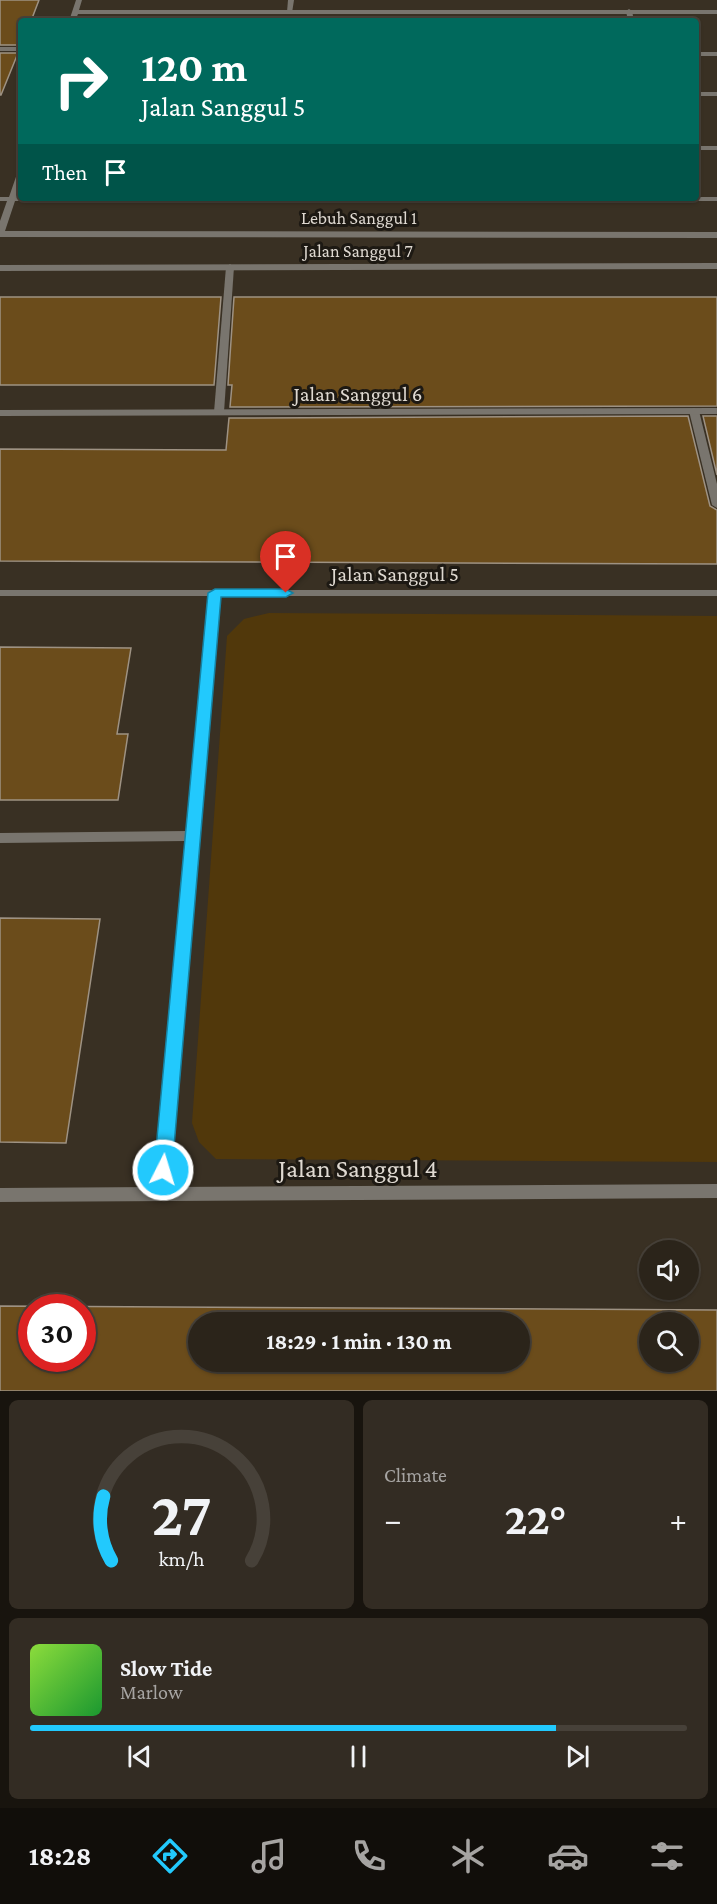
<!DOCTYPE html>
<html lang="en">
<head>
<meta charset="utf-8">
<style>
  :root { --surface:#2b241a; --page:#332c23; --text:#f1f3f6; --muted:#a6a4a2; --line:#474139; --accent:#22c9fd }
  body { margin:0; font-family:"Crimson Pro",serif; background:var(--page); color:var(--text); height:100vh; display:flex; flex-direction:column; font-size:22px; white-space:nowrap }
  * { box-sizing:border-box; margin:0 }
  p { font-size:20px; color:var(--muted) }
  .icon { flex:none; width:33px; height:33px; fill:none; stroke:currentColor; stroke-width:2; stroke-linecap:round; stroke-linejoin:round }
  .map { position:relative; height:1391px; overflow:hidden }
  .panel { display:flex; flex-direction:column; gap:9px; padding:9px; background:#18140e; flex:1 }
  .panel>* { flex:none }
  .guide { position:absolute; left:18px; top:18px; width:681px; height:183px; border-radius:6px; box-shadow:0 2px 4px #0004,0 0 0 2px var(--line); background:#00695c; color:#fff; overflow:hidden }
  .controls { position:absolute; left:639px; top:1240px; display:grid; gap:12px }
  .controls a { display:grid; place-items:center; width:60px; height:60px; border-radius:50%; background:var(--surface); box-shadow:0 2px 4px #0004,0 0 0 2px var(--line); font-size:30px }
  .speed { position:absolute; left:18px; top:1294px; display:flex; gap:12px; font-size:30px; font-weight:700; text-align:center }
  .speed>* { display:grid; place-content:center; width:78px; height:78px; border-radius:50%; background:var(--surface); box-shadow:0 2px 4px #0004,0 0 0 2px var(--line); line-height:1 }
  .speed .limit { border:9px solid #d22; background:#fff; color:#111 }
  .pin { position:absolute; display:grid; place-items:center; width:51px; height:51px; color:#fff; margin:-62px -26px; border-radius:50% 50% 50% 0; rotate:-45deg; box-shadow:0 0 6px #0007 }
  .pin .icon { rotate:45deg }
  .me { position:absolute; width:66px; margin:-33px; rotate:5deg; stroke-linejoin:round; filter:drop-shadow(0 0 4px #0008) }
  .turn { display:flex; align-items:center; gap:21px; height:126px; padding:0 24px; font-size:27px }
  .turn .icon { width:78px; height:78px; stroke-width:2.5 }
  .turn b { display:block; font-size:42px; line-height:51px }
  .then { display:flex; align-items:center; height:57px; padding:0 24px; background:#0003; gap:12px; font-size:22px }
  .big { font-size:45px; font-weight:700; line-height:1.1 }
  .panel .card { flex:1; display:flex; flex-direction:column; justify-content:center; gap:9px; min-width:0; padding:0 21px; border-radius:9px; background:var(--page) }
  .panel .dial { align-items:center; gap:0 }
  .dial svg { height:156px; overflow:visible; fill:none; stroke:var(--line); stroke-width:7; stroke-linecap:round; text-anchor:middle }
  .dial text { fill:var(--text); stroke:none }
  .song { display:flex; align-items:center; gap:18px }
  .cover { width:72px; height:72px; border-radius:9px; background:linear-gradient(135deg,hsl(90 70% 55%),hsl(130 70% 35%)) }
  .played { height:6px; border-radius:3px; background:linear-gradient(90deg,var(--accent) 80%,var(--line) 80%) }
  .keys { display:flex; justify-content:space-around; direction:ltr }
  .heat { display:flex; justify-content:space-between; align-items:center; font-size:33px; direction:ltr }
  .panel .tiles { flex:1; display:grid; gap:9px; grid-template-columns:1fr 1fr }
  .card:last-child { grid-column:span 2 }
  .trip { position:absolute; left:188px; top:1312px; width:342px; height:60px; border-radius:30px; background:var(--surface); box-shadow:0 2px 4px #0004,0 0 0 2px var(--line); font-weight:700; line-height:60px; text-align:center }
  .tabs { display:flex; height:96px; justify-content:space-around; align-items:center; background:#110e0a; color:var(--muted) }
  .tabs .icon { width:42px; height:42px }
  .tabs .active { color:var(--accent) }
  .tabs b { font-size:27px; color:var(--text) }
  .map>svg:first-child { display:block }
</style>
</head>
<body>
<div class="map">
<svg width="717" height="1391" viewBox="0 0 717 1391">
  <rect width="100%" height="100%" fill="#393023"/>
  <path fill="#51380b" d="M269,613L717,616V1162L216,1159L199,1142L192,1123L227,636L244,619Z"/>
  <g fill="#6b4c1b" stroke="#9e9283" stroke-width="1.5" fill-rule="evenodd">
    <path d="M0,0H39L31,21H21V45H0Z"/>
    <path d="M0,53H18L1,95H0Z"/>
    <path d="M0,297H221L214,385H0Z"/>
    <path d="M234,297H717V406L230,407L232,385H228Z"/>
    <path d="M688,416L710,506L717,510V564L0,561V449L226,450L229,418Z"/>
    <path d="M703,416H717V475Z"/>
    <path d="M0,647L131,648L117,734H128L118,800H0Z"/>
    <path d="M0,918L100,919L66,1143L0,1142Z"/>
    <path d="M0,1306L717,1310V1391H0ZM32,1308H82V1359H32ZM198,1323H519V1362H198ZM650,1323H688V1362H650Z"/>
  </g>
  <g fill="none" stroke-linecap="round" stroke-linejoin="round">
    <g fill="#79756e" fill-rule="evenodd">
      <path d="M288,0H294L292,13L287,12Z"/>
      <path d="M629,9L632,11L634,21H628L626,11Z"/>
      <rect x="0" y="47" width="21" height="4"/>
      <rect x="696" y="52" width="21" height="4"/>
      <rect x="696" y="146" width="21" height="4"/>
      <path d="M230,264L234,267L224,412L219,415L214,412L226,267Z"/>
      <path d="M694,408L699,411L717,484V508L712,505L689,411Z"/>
    </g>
    <g fill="#79756e" fill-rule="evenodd">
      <path d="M76,0H82L79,10H717V14H78L75,21H69Z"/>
      <rect x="696" y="92" width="21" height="4"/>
      <path d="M18,171H21V184L17,197L21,198L717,197V201H15L5,231L717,232V238L0,237V221L7,201H0V197H9Z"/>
      <path d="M717,263V269L0,271V265Z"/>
      <path d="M717,408V414L0,416V410Z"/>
      <path d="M0,590H717V596H220L170,1187L717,1184V1198L0,1202V1188L154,1187L186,841L0,843V833L187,831L209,596H0Z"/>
    </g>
  </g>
  <path fill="#22c9fd" stroke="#1683a4" stroke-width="1.5" d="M215,589H286L293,593L286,597H221L172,1170L169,1176L163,1178L156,1176L154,1170L208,593Z"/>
  <g text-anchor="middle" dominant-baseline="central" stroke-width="6" stroke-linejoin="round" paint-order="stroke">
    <g font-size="18" fill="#dfd9d1" stroke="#1d1913">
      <text x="359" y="218">Lebuh Sanggul 1</text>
      <text x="358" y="251">Jalan Sanggul 7</text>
    </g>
    <g font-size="21" fill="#dfd9d1" stroke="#1d1913">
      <text x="358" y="394">Jalan Sanggul 6</text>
      <text x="395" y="574">Jalan Sanggul 5</text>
    </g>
    <g font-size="26" fill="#dfd9d1" stroke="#1d1913">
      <text x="358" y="1168">Jalan Sanggul 4</text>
    </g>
  </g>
</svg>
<div class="controls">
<a><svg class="icon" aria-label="sound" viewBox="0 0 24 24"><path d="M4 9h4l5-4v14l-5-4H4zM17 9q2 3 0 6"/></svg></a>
<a><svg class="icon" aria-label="search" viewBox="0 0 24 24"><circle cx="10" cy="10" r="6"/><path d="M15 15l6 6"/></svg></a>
</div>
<div class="speed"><div class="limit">30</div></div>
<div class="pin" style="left:286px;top:593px;background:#d93025"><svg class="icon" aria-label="arrive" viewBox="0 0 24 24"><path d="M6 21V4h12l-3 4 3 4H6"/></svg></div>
<svg class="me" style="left:163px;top:1170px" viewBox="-20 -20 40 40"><circle r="17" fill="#22c9fd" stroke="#fff" stroke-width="3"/><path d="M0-11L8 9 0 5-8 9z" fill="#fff"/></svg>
<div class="trip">18:29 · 1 min · 130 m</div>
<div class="guide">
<div class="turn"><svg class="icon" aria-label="right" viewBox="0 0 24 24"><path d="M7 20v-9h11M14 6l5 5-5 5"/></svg><div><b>120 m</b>Jalan Sanggul 5</div></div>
<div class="then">Then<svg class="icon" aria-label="arrive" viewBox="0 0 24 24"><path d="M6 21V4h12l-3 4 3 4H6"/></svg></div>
</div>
</div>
<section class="panel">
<div class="tiles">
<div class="card dial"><svg viewBox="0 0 100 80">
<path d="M14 69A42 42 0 1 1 86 69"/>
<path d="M14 69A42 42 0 0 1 10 36" stroke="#22c9fd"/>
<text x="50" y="56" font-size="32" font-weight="700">27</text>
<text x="50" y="72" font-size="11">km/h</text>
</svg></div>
<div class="card"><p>Climate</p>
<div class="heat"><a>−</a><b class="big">22°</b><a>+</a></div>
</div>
<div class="card">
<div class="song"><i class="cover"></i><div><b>Slow Tide</b><p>Marlow</p></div></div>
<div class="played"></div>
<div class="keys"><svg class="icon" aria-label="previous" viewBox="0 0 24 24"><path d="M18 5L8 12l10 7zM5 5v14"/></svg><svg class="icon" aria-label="pause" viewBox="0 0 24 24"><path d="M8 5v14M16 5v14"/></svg><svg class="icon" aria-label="next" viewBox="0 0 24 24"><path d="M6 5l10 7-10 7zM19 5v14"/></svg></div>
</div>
</div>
</section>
<nav class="tabs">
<b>18:28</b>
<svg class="icon active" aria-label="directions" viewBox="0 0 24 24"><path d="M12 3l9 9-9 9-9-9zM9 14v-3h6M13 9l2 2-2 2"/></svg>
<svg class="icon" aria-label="music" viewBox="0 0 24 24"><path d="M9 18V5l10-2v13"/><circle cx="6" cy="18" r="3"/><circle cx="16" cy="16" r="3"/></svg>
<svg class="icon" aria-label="phone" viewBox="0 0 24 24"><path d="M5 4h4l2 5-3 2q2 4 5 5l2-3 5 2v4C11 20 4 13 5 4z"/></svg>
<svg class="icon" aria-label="climate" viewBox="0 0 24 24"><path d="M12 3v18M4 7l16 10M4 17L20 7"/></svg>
<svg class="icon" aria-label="car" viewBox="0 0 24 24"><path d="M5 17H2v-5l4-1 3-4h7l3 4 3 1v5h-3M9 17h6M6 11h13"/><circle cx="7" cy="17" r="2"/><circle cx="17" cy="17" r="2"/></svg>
<svg class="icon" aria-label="filters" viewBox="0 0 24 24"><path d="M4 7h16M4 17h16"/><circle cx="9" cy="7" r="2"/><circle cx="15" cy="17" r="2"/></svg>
</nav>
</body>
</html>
